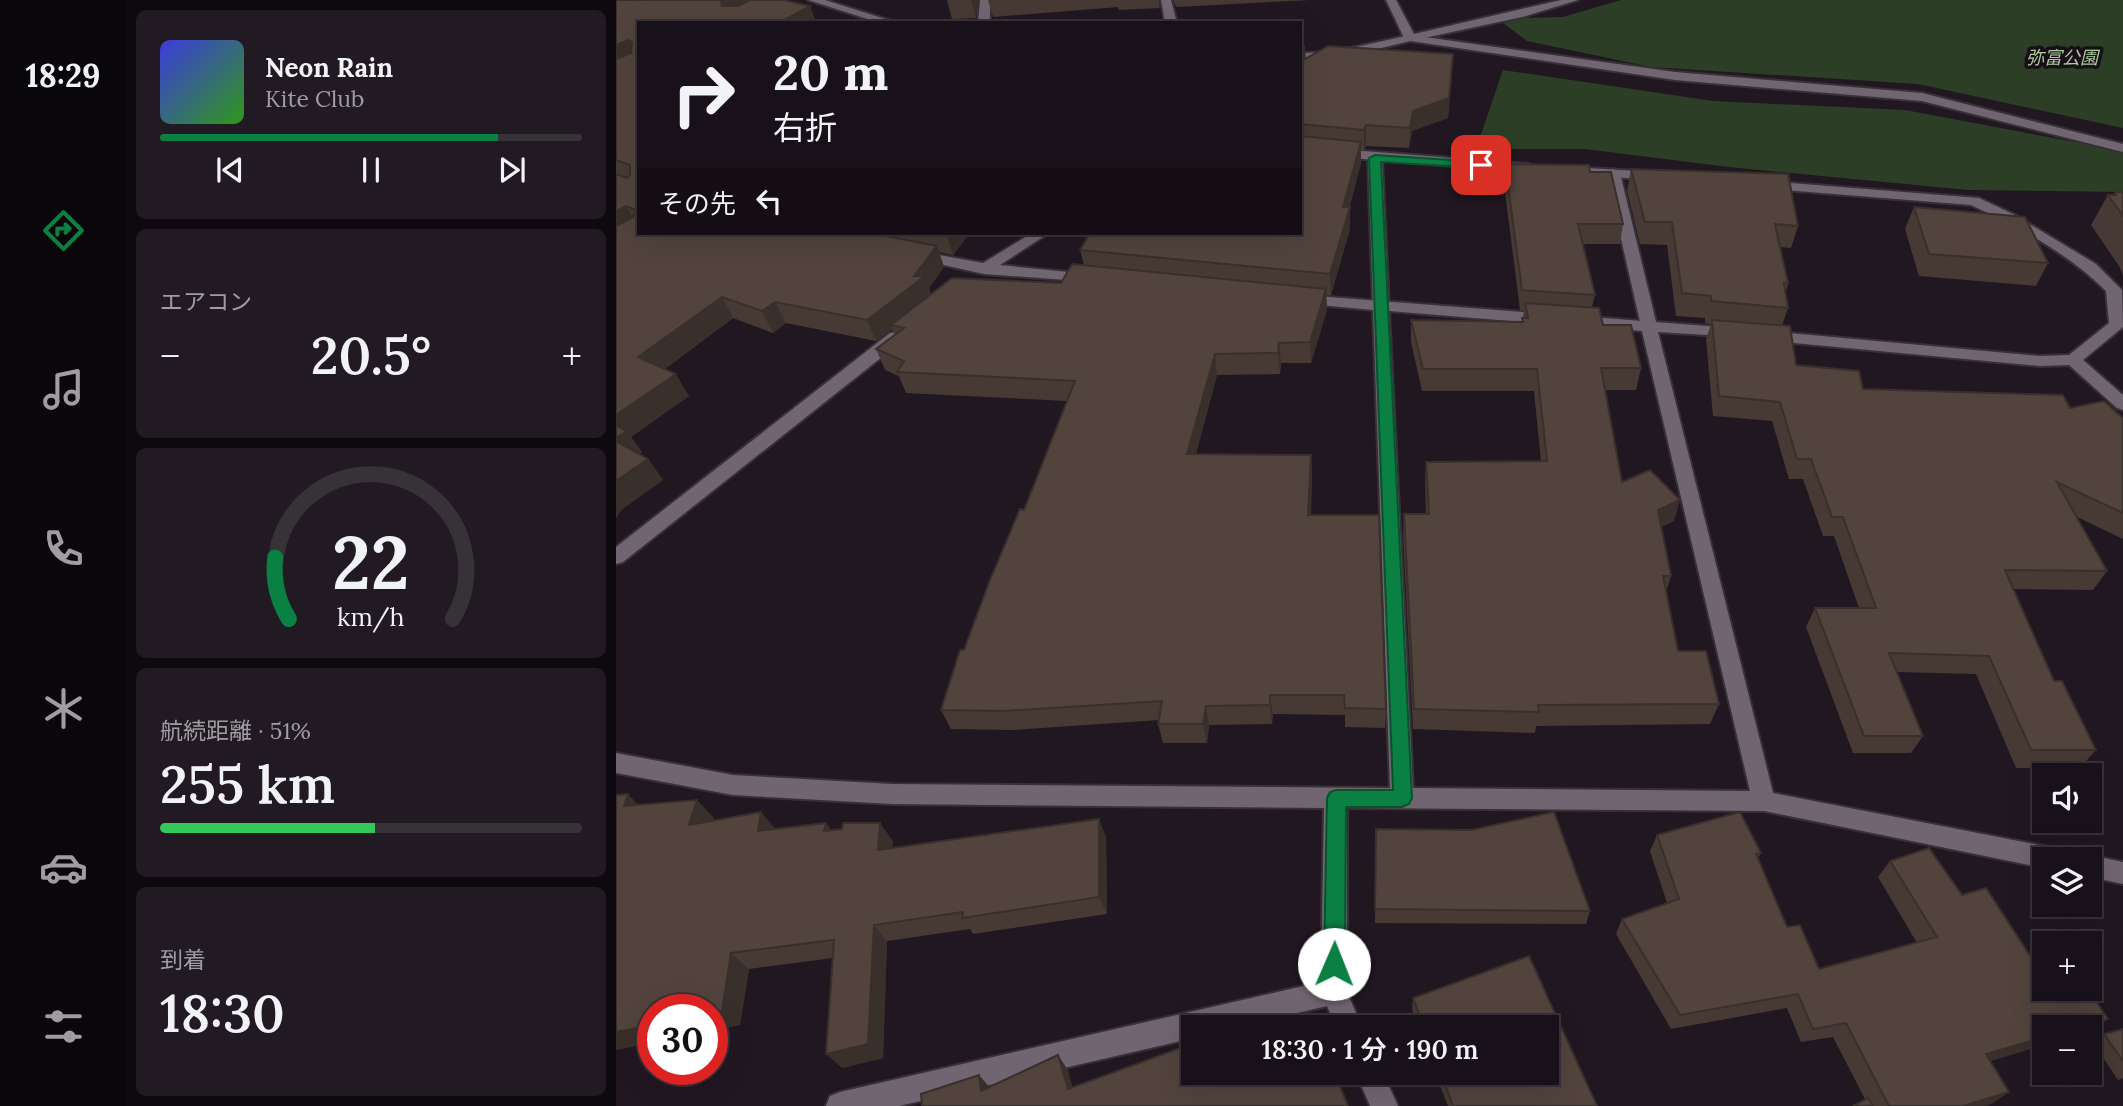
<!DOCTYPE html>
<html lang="ja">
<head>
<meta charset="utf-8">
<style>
  :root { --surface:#191119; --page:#221a22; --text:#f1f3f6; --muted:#9f9da2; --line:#373138; --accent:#0b8043 }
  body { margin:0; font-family:Lora,"Noto Sans JP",serif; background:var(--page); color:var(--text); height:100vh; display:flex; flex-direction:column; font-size:26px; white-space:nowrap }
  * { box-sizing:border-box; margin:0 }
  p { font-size:23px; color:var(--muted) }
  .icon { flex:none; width:38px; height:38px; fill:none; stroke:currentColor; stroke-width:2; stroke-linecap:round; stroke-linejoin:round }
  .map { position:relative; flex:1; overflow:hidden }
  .sheet { display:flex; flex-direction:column; gap:10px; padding:10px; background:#0e090e; width:490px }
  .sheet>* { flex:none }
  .hud { position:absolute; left:21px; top:21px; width:665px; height:214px; border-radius:0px; box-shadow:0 7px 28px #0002,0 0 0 2px var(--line); background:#191119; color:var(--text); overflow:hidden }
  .controls { position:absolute; left:1416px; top:763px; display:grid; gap:14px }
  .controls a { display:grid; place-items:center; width:70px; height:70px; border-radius:0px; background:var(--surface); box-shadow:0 7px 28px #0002,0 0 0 2px var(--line); font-size:35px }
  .speed { position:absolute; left:21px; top:994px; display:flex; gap:14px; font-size:35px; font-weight:700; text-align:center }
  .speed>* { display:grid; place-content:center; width:91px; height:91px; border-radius:50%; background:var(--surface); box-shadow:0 7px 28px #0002,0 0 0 2px var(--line); line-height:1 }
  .speed .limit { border:10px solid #d22; background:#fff; color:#111 }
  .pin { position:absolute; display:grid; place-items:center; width:60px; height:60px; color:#fff; margin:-30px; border-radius:14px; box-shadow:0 4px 10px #0006 }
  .me { position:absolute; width:77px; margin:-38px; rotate:1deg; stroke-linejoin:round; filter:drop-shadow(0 0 5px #0008) }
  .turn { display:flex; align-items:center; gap:24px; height:147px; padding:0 21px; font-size:32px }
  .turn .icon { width:91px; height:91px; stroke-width:2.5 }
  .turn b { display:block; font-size:49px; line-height:60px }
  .then { display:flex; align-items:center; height:66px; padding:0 21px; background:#0003; gap:14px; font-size:26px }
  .big { font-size:52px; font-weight:600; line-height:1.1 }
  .sheet .tile { flex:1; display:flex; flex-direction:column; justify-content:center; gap:10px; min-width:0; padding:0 24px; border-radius:10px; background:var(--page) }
  .sheet .dial { align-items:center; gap:0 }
  .dial svg { height:182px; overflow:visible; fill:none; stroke:var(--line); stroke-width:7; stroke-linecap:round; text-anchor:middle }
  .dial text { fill:var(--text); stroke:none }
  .song { display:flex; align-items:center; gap:21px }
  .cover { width:84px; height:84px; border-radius:10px; background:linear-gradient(135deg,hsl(240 70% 55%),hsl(110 70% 35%)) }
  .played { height:7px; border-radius:4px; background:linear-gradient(90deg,var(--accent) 80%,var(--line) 80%) }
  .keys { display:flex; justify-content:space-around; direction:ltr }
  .heat { display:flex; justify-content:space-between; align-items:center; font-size:38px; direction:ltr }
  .charge { height:10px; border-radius:5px; background:linear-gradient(90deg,#34c759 51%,var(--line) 0) }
  .trip { position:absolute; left:565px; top:1015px; width:378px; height:70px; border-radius:0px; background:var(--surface); box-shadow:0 7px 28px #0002,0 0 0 2px var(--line); font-weight:600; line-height:70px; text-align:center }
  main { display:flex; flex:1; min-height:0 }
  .tab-bar { display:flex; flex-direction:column; width:126px; justify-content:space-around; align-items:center; background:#0a070a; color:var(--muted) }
  .tab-bar .icon { width:49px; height:49px }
  .tab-bar .on { color:var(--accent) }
  .tab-bar b { font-size:32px; color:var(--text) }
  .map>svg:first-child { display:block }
</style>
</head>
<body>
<main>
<nav class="tab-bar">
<b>18:29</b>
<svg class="icon on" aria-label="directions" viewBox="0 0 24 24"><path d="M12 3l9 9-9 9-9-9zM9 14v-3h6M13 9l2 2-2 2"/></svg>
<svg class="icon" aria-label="music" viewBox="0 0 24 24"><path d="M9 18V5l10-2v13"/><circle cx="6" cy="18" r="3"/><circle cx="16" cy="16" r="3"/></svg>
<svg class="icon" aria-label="phone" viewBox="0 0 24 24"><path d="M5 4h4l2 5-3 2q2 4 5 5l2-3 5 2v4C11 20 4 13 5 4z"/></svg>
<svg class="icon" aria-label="climate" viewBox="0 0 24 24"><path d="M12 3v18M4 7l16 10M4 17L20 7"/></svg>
<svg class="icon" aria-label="car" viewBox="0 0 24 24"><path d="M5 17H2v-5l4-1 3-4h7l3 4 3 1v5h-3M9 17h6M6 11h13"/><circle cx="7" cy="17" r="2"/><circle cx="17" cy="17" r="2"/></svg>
<svg class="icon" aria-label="filters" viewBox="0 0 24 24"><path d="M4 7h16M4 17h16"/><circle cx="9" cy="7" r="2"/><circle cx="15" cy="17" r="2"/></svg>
</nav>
<section class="sheet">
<div class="tile">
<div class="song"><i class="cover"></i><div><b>Neon Rain</b><p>Kite Club</p></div></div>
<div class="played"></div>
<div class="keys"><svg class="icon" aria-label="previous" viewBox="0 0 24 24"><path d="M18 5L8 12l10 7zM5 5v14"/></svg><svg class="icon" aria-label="pause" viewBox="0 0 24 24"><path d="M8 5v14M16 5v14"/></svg><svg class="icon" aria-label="next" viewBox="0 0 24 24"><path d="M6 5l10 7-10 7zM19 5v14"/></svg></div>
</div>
<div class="tile"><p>エアコン</p>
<div class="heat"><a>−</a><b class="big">20.5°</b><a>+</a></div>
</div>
<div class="tile dial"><svg viewBox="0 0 100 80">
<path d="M14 69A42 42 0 1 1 86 69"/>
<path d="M14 69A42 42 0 0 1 8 42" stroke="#0b8043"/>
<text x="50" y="56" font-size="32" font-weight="700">22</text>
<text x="50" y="72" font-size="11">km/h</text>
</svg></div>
<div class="tile"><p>航続距離 · 51%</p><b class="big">255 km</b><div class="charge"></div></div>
<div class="tile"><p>到着</p><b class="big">18:30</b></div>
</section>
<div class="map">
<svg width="1507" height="1106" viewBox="0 0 1507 1106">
  <rect width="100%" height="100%" fill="#211721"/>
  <g fill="#2c3f26">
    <path d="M1005,0H1507V128L1302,84L1035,67L911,41L887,23L905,18L947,17Z"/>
    <path d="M887,70L1097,101L1289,110L1480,146L1507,152V192L1352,190L1113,167L969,149H860Z"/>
  </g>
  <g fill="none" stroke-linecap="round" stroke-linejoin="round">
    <defs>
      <g id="service">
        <path d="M759,154L766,158L773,308L765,313L757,308L752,158Z"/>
        <path d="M997,169L1004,173L1041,326L1033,331L1025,326L990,173Z"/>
      </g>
      <g id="minor">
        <path d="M364,0H374V23H362Z"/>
        <path d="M545,0H555L561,23H549Z"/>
        <path d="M770,0H780L798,34L945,0H962L906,17L794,41L788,38Z"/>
        <path d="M684,146L913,164L920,168L913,172L684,154Z"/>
        <path d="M971,168L1039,172L1046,176L1039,180L966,175V169Z"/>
        <path d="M1149,181L1363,198L1397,214L1480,264L1506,290L1507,327L1467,360L1507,395V410L1501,408L1453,365L1424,366L1145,340L1143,336L1145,332L1151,331L1424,356L1453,355L1493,323L1490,291C1453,254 1403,227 1355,205L1144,188V182Z"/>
        <path d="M416,233H433L384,265L472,274L480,279L477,282L368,274L296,258L294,255L301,251L367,263Z"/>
        <path d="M687,295L932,314L940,319L932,324L773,311L797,788L1134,791L1026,331L962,326L954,321L962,316L1117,328L1123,329L1125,333L1123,337L1042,332L1157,793L1438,848L1446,851L1450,859H1428V868L1148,811L731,808V992L746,1027H720L711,1006L622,1027H578V1038L283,1106H210L214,1096L224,1092L705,982L708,808L276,804L117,795L0,773V753L117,775L276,784L774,788L757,310L682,303L679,300L682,297Z"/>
        <path d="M280,332L286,333L288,337L286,341L7,562L0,564V547L274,333Z"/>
        <path d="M1474,855L1507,862V884L1474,877V859H1465Z"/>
        <path d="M740,1073H767L782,1106H754Z"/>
      </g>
      <g id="tertiary">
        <path d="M192,0H209L282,23H264Z"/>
        <path d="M794,35L1059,72L1306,93L1507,144V152L1306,101L1059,80L794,41L717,60L684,61V53L717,52Z"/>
      </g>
    </defs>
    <use href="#service" stroke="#373137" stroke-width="4"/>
    <use href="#minor" stroke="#373137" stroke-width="4"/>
    <use href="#tertiary" stroke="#373137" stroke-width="4"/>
    <use href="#service" fill="#716571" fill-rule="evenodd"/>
    <use href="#minor" fill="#716571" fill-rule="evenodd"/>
    <use href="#tertiary" fill="#716571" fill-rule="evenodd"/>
  </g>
  <g fill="#473a34">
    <path d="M0,0H132V1L194,6L200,23H23V233H354L337,255L323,252L328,267L313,288L315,294L445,283L468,265L464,250L684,233V44L690,59L836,74L832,118L796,131L793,148L750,146L748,150H745V163L733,207L734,229L715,295H710L711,310L695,363H665L664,374L601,375L580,454L695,455L696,475L695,515L770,709L769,728L729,727V715L657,714L656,724L593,725L591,743H547L542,724L543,720L396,730L335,729L325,710L348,650L408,510L451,401L290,393L283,376L269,370L260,349L279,335L276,329L260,341L170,323L157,333L117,318L49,369L73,396L15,437L26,452L23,454L32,459L47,480L5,510L0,518Z"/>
    <path d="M331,0H363L360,18L336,19Z"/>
    <path d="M372,0H543L544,8L503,10L502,7L377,17Z"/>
    <path d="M557,0H694L560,7Z"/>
    <path d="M889,164L974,172L1007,224L1004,244H967L979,295L976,307L987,325L1025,368L1020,390H989L1006,482L1058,521L1045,527L1055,576L1050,591L1062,651L1103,704L1094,724L920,726L919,733L797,729L787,535L788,514H810L809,484L810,462L925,461L918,391H806L795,342V320L906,322L908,310H904L888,184Z"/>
    <path d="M1015,169L1182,226L1175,248L1164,247L1172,283L1170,292L1172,308L1166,326L1180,365L1247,389L1454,408L1507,418V539L1461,517L1491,571L1477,590L1398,589L1438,681L1480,750L1464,768H1400L1360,674L1281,672L1307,736L1295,753H1237L1190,627L1199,608H1243L1218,536H1207L1187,479H1173L1156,421L1097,416L1090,339L1095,324L1089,323V318L1060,316L1051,245L1024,244L1011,191Z"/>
    <path d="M1499,192H1507V275L1503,266L1475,225L1492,195H1497Z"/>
    <path d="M1298,207L1432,263L1420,286L1303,276L1289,229Z"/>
    <path d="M23,805L98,818L97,821L145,812L159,829L216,830L277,841L276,848L490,837L491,914L357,934L354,929L271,941L267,1058L226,1068L217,958L133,969L124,1025Z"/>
    <path d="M760,829L974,911L970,924L759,923Z"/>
    <path d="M1041,835L1145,853L1142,858L1171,927L1203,969L1301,943L1262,877L1274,861L1346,895L1417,960L1492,1019L1474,1032V1027H1428V1045L1374,1061L1393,1092L1375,1104L1368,1106H1237L1249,1099L1217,1037L1185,1042L1171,1008L1055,1029L1000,934L1006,919L1051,903L1034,851Z"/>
    <path d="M913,956L981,1106H832L819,1073H931V1027H802L796,1009L797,998Z"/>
    <path d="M1507,1029V1078L1502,1080L1477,1042L1488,1034Z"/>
  </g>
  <g fill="#392f2b">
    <path d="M108,0H132L135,9L106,6L105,1Z"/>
    <path d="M355,0H363L360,18Z"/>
    <path d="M194,6L200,23H163Z"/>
    <path d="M12,40L22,60L0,69V45Z"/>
    <path d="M689,45L690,64L684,69V48Z"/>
    <path d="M837,54L832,118L796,131L793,148L794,128L797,111Z"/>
    <path d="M750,125V146L748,150V130Z"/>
    <path d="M745,142V163L729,226L734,207V229L715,295L714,274L727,207Z"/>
    <path d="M10,206L22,227L0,238V211Z"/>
    <path d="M330,233H354L337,255Z"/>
    <path d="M321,246L328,267L313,288L316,298L275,325L276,329L260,341L251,320L298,276Z"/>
    <path d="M710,289L711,310L695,363L694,342Z"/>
    <path d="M106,297L117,318L35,379L22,357Z"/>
    <path d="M159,302L170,323L157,333L146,311Z"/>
    <path d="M663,343L665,363L664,374L662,353Z"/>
    <path d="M599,354L601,375L574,475L571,454Z"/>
    <path d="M60,374L73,396L15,437L26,452L12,461L0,444V415Z"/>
    <path d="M695,455L696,475L694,535L692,515Z"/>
    <path d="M32,459L47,480L5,510L0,518V481Z"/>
    <path d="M1064,500L1058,521L1035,532L1042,510Z"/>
    <path d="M654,695L657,714L656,724L654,705Z"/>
    <path d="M590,706L593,725L591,743L587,724Z"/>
    <path d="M12,794L30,813L8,806Z"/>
    <path d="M81,800L98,818L90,843L73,825Z"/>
    <path d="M145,812L160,830L142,831Z"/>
    <path d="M483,819L490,837L491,914L483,897Z"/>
    <path d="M210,823L224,840L208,831Z"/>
    <path d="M264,823L277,841L274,868L262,850Z"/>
    <path d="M258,925L271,941L267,1058L226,1068L210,1054Z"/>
    <path d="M115,953L133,969L124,1025L96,1031V1013Z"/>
    <path d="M1492,1019L1474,1032V1027H1463Z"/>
    <path d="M37,1025V1043L0,1050V1032Z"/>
    <path d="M1428,1037V1045L1353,1067L1370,1054Z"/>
    <path d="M442,1055L452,1070L461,1103L452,1089Z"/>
    <path d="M363,1075L375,1089L365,1091Z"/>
    <path d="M1393,1092L1375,1104L1368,1106H1347Z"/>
  </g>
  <g fill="#52433d" stroke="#392f2b" stroke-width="2">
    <path d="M0,0H108L105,1L106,6H122L134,0H168L194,6L163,23H23V233H254L321,246L298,276H309L251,320L159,302L146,311L106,297L22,357L60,374L0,415V226L17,217L20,210L10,206L0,211V174L11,178L14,175V165L0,160V59L15,53L16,42L12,40L0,45Z"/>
    <path d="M712,46L837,54L833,98L797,111L794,128L750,125L748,130L684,124V62Z"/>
    <path d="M684,136L745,142L727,207H734L714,274L464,250L474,233H684Z"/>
    <path d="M889,164L973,165L974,172H995L1007,224H962L979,295L906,290Z"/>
    <path d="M1015,169L1172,174L1182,226L1159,224L1172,283H1168L1172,308L1095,301V296L1066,293L1056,222H1029Z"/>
    <path d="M1499,192H1507V216L1492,195H1500Z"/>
    <path d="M1298,207L1409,217L1432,263L1313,254Z"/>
    <path d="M456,264L710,289L694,342L663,343L662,353L599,354L571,454L695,455L692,515H763L770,709L729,708L728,695H654V705L590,706L587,724H542L546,701L388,711L325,710L344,650H348L374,580L404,509L408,510L459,381L281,372L288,361L260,349L288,328L275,325L336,278L445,283Z"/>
    <path d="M909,303L983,308L987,325H1015L1025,368H985L1006,482L1034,470L1064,500L1042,510L1055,576H1047L1062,651H1090L1103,704L922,705L923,712L798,709L788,514H813L810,462L931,461L921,369H807L795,320L907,322L906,318H912Z"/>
    <path d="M1096,320L1174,326L1180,365L1243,371L1247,389L1447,395L1454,408L1488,401L1507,418V513L1441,482L1491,571L1389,570L1438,681H1446L1480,750H1415L1373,656L1273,653L1307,736H1248L1199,608H1260L1227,517H1216L1195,459H1181L1164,402L1103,396Z"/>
    <path d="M0,425L11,431L0,438Z"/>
    <path d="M0,441L32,459L0,481Z"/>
    <path d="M12,794L8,806L81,800L73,825L145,812L142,831L210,823L208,831L226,829L227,823H264L262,850L483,819V897L346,918L347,912L258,925L252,1044L210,1054L218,940L115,953L106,1011L96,1013V1010H37V1025L0,1032V795Z"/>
    <path d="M938,812L974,911L759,909L760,829L855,830Z"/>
    <path d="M1124,812L1145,853L1140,854L1171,927L1184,925L1203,969L1321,937L1274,861L1313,848L1346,895L1370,888L1417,960L1428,957V989H1472L1492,1019L1463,1027H1428V1037L1370,1054L1393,1092L1347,1106H1273L1230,1023L1197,1029L1182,994L1064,1015L1006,919L1063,899L1041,835Z"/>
    <path d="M913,956L981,1106H837L825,1073H931V1027H808L797,998Z"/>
    <path d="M685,1023L686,1027H675Z"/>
    <path d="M1507,1029V1061L1488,1034Z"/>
    <path d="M578,1043V1073H702L704,1078L719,1073L732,1106H306L305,1094L363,1075L365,1091L442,1055L452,1089Z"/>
    <path d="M1252,1098L1257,1106H1237Z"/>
  </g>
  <path fill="#0b8043" stroke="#07532c" stroke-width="2" d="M759,155L865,162L870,165L865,168L765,162L796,798L793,804L786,807H730L729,964L726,972L718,975L711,972L708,964L711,798L714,792L720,790H777L753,158Z"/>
  <g text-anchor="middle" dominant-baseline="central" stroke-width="7" stroke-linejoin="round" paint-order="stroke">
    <g font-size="18" font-style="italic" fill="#a8cd9a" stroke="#180e17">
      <text x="1446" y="57">弥富公園</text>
    </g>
  </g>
</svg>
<div class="controls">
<a><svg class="icon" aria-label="sound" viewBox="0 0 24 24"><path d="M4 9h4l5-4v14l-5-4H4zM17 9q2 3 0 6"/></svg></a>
<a><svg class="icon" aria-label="layers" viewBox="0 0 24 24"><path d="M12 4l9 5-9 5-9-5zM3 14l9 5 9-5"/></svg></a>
<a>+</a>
<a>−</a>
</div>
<div class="speed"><div class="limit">30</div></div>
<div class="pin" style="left:865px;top:165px;background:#d93025"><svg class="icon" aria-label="arrive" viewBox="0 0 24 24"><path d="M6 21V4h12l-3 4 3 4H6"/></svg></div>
<svg class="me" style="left:718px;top:964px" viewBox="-20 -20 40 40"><circle r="19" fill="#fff"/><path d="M0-13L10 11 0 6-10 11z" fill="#0b8043"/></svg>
<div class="trip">18:30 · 1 分 · 190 m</div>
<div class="hud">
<div class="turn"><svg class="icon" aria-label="right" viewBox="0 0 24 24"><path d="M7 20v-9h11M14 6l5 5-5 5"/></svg><div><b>20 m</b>右折</div></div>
<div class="then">その先<svg class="icon" aria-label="left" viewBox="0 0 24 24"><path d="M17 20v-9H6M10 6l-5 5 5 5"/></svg></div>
</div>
</div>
</main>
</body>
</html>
